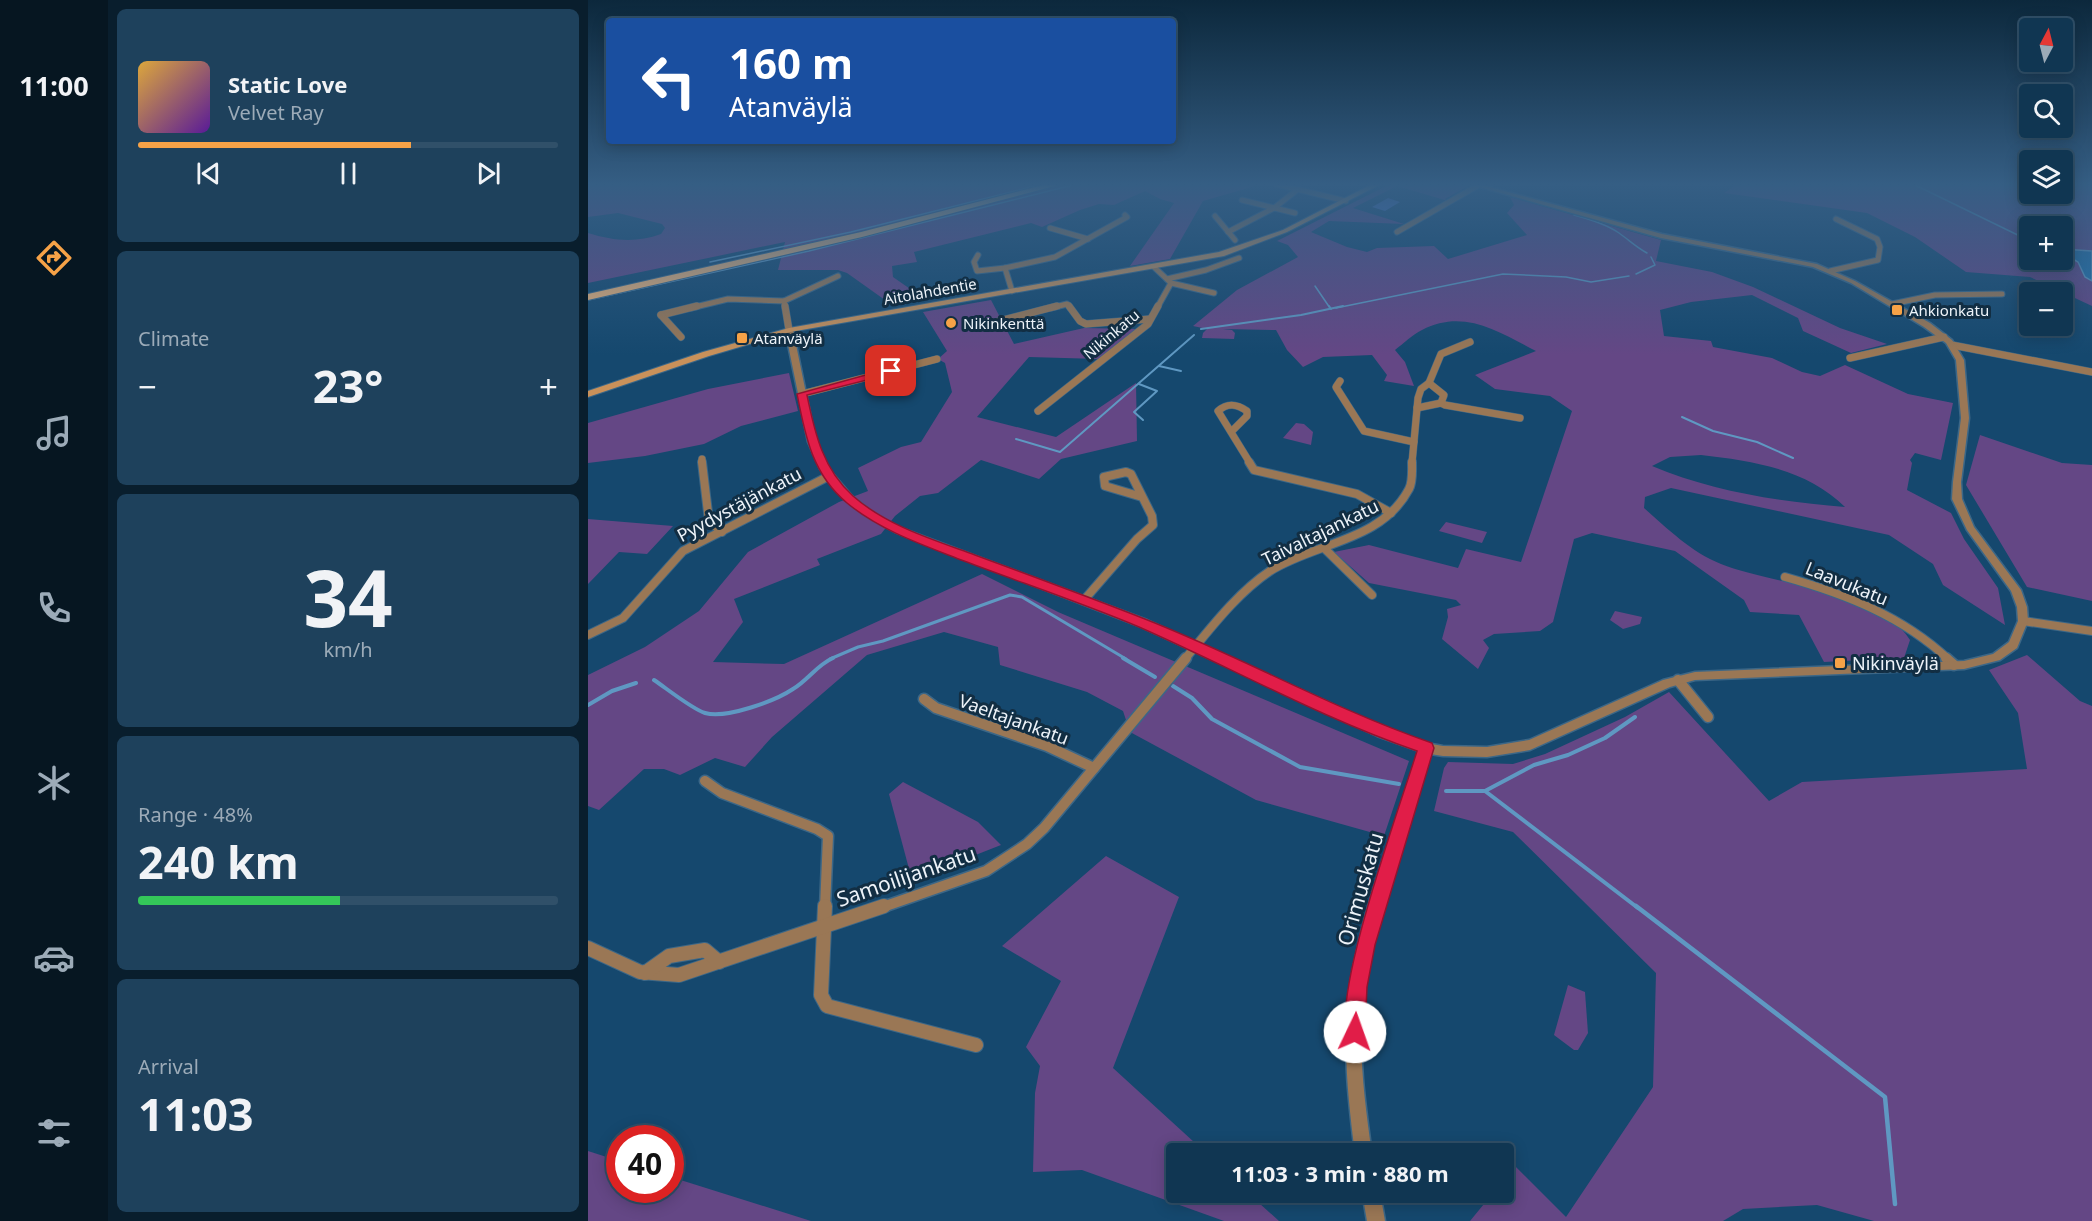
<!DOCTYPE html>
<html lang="en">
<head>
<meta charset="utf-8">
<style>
  :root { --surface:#103652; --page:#1e415c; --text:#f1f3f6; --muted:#9cabb8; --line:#305069; --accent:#f6a247 }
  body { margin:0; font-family:"Noto Sans",sans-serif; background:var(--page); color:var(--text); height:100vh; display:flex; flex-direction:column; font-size:22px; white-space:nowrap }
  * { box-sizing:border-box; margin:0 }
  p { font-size:20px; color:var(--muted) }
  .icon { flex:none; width:33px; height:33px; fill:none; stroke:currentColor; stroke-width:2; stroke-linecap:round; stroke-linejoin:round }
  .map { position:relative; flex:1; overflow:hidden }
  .panel { display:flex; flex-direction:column; gap:9px; padding:9px; background:#091e2d; width:480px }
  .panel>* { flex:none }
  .top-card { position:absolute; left:18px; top:18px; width:570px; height:126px; border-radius:6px; box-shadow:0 3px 15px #0003,0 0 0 2px var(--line); background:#1a4fa0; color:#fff; overflow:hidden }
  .needle { width:39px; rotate:7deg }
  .tools { position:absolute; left:1431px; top:18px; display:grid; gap:12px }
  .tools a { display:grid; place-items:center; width:54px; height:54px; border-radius:6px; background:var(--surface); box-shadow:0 3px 15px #0003,0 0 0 2px var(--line); font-size:30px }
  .speed { position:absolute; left:18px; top:1125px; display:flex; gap:12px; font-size:30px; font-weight:700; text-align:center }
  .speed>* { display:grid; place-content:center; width:78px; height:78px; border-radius:50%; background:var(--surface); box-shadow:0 3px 15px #0003,0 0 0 2px var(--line); line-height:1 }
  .speed .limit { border:9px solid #d22; background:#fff; color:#111 }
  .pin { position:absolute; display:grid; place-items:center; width:51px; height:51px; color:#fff; margin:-26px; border-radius:12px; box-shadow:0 3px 9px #0006 }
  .me { position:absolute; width:66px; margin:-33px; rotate:3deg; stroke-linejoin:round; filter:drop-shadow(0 0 4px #0008) }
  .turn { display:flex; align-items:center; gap:21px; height:126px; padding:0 24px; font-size:27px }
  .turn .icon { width:78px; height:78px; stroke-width:2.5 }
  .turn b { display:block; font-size:42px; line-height:51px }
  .big { font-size:45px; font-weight:700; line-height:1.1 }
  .panel .widget { flex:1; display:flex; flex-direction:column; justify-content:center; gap:9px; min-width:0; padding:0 21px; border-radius:9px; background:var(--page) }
  .panel .dial { align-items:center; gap:0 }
  .dial b { font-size:78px; line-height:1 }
  .song { display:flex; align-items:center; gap:18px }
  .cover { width:72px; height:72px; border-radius:9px; background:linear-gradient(135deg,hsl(40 70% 55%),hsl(270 70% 35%)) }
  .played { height:6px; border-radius:3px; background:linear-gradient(90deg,var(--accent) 65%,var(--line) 65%) }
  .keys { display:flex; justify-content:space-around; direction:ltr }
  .heat { display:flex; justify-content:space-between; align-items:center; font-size:33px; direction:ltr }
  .charge { height:9px; border-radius:4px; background:linear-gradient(90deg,#34c759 48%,var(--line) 0) }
  .trip { position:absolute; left:578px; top:1143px; width:348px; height:60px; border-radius:6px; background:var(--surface); box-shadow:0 3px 15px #0003,0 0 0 2px var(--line); font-weight:700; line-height:60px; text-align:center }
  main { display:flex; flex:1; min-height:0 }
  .tabs { display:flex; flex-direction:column; width:108px; justify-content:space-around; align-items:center; background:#061621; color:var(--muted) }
  .tabs .icon { width:42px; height:42px }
  .tabs .selected { color:var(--accent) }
  .tabs b { font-size:27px; color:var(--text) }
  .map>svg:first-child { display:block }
</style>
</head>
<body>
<main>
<nav class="tabs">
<b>11:00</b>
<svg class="icon selected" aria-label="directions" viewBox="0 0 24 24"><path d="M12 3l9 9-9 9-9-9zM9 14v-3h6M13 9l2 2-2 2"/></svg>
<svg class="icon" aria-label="music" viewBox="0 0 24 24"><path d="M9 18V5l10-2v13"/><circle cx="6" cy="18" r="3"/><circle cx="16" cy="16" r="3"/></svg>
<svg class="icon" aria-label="phone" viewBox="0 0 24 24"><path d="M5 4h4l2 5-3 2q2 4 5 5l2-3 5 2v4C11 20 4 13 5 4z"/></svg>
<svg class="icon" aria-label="climate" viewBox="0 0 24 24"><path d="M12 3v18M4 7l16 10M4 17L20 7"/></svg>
<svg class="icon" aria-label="car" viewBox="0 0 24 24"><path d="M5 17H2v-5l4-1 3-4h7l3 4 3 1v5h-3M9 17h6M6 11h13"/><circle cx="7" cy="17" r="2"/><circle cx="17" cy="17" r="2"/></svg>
<svg class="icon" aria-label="filters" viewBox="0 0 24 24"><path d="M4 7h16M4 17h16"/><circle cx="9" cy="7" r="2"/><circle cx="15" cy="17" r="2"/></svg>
</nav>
<section class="panel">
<div class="widget">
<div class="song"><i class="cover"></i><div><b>Static Love</b><p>Velvet Ray</p></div></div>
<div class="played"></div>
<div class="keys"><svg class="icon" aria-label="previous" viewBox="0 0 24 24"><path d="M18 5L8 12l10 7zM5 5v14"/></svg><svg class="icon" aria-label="pause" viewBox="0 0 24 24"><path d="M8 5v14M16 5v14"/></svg><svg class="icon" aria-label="next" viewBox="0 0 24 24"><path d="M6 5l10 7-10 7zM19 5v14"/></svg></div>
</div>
<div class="widget"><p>Climate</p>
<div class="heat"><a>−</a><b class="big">23°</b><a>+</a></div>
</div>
<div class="widget dial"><b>34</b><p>km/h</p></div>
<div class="widget"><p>Range · 48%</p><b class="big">240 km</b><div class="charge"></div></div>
<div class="widget"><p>Arrival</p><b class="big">11:03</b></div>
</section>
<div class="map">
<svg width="1504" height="1221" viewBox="0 0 1504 1221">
  <rect width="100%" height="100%" fill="#15486e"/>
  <g fill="#644785" fill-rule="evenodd">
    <path d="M0,184H674L615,201L582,259L542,266L586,203L572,199L557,191L526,205L511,204L492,210L454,227L443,223L326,252L329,262L304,266L305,277L338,300L304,305L259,273L250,270H190L197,242L0,283V233C26,241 48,243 73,234L77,228L74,224L30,213L0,217Z"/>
    <path d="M802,184L880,186L857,199L860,201L809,186L765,208L816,224L741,221L723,232L759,247L779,252L789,248L846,246L860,259L939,235L919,213L926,205L922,197L1073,240L1068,261L1124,272L1165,287L1252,328L1299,344L1263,353L1215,331L1210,318L1164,295L1103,302L1072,310L1076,336L1123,341L1125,347L1184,358L1214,372L1232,376L1257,365L1320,394L1365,403L1353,460L1327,453L1322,460L1324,463L1319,490L1363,513L1376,539L1410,588L1417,625L1355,585L1345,564L1301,535L1083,488L1057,497L1056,508C1080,529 1103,552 1133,564C1183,584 1294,592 1322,640L1316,658L1236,662L1211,615L1162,612L1156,600L1087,551L1004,533L986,539L965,622L952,631L906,634L895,640L901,648L890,669L854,639L860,617L859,609L873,605L868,600L781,583L746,552L781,545L870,568L878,549L933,562L984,411L962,396L907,389L887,375L948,351C911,332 876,308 834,330C824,335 816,343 807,350L817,362L826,386L796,381L799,375L784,355L735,357L715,367L699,350L688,330L635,329L644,330L647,333L646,339L614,338L615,333L619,329L605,326L649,290L710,257L700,245L689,241ZM1113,455C1165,461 1219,469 1257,507C1192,502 1123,491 1064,466L1082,457Z"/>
    <path d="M1149,184H1441L1442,194H1474L1475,184H1504V251L1475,249L1474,226H1442V260H1474L1475,253L1490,262L1504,281V306L1442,277L1378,272L1327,237L1279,213L1136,193Z"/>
    <path d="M403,300L426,344L496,328L549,329L511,359L441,357L389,417L468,437L548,383L549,441L473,459L451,479L393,460L350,493L332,496L307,516L293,534L229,559L232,565L146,599L155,622L125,662L196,664L394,574L470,612L821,761L796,836L668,800L542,732L535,711L499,692L412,665L410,647L356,632L279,655L184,737L157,767L127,758L92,775L76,769H56L11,810L0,806V675L57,647L111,611L160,552L251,502L280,491L270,468L313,447L333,442L364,392L357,363L350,359L359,351L335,312Z"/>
    <path d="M201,373L210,411L153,426L116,444L57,456L0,463V423L120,389Z"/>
    <path d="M708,423L716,424L725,432L723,445L695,438Z"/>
    <path d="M1392,435L1474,463L1504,465V601L1439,587L1378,485Z"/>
    <path d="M0,519L85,526L59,554L31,552L0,584Z"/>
    <path d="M858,522L899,532L894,543L851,531Z"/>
    <path d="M1027,611L1054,617L1052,624L1035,629L1022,620Z"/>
    <path d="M1439,655L1492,701L1504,706V1221H1286L1229,1205L1155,1209L1135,1221H882L905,1193L915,1192V1179L926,1165L978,1217L1065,1087L1068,973L925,832L846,811L856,768L860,762L925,764L957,754L1037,717L1081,692L1181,801L1214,782L1439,769L1430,713L1401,670Z"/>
    <path d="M315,782L390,822L413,845L324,880L301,794Z"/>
    <path d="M518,856L591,897L525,1068L618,1153L588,1154V1192L660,1193L691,1221H636L494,1170L445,1172L447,1093L452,1066L438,1047L473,981L414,946Z"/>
    <path d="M980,985L997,992L1000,1033L990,1050H986L966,1035Z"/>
    <path d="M0,1151L31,1161L32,1190H82L83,1177L223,1221H0Z"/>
  </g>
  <path fill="#2271aa" stroke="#5f98c2" stroke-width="1.5" d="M1474,249L1504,251V281L1497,277L1490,262L1475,253Z"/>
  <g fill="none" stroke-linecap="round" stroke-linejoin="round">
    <g stroke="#5f98c2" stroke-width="1.5">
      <path d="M1325,184L1442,241"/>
      <path d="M986,215C1001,219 1018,224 1031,233C1041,240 1048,247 1059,253"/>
      <path d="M122,262L263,232L455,184"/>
      <path d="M1048,274L1067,265L1063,257"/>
      <path d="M727,286L742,308"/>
      <path d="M0,300L221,251L489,184"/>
      <path d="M748,308L915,274L978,277L1003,282L1041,276"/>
    </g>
    <g stroke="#5f98c2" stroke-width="2">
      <path d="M741,306L743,309"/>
      <path d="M613,329L713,315L755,306"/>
      <path d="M571,366L593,371"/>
      <path d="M551,384L569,391L546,412L555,420"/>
      <path d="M1094,417L1125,431L1169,442L1205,458"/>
      <path d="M428,439L472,452L606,335"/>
    </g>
    <path stroke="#5f98c2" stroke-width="3" d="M242,659L270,647L295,641L422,595L434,597L538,659"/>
    <g stroke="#5f98c2" stroke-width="4">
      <path d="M535,658L567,677"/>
      <path d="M66,680C78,688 104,709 117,713C138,719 187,701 205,689C220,680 229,665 245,658"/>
      <path d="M585,686L604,698L624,719L712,767L811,784"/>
      <path d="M0,705L24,691L48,683"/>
      <path d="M858,791H897L946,765L980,755L1017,738L1047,717"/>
      <path d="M897,791L1050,908"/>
    </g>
    <path stroke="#5f98c2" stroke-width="4.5" d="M1048,906L1297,1097L1307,1204"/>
  </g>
  <path fill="#5178d2" d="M800,198L812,202L797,211L784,207Z"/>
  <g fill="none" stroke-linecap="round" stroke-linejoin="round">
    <defs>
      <g id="minor-far4">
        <path d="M688,184L758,201"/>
        <path d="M654,200L707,213"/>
        <path d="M627,216L647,240"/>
        <path d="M462,228L500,239"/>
        <path d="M640,232L686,208L709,190"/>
        <path d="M809,232L889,186"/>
        <path d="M390,255L386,262L389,271L417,268"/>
        <path d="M566,267L583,283L569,308"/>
        <path d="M1242,271L1290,260L1292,247L1289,239L1248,219"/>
        <path d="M579,279L618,270L651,258"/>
        <path d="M583,283L626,293"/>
        <path d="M424,291L417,268L467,257L539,217L537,215"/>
        <path d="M196,301L250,276"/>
        <path d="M1304,304L1347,295L1414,294"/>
        <path d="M103,308L140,299L196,301L197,308"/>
        <path d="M463,308L479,304L482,308"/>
      </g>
      <g id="minor-far3">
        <path d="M197,306L201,330"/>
        <path d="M481,306L492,321L498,324L562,319"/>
        <path d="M73,315L109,306"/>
        <path d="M73,315L93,337"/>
        <path d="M411,321L469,306"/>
        <path d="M1364,345L1504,372"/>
        <path d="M1262,358L1356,337"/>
        <path d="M752,381L748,387L776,431L826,442"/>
        <path d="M841,383L856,395L853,403L857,405L932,418"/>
        <path d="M214,394L349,359"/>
        <path d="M829,408L853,403"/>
        <path d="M450,411L560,324L570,306"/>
        <path d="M643,432L659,416V411C649,404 640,402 630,411L662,463"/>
        <path d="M114,459V463"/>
        <path d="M824,463L830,398L833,389L841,383L853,354L882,342"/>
      </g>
      <g id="minor-far2">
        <path d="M114,462L121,521L134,532"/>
        <path d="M661,462L666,470L769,494L803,513"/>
        <path d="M736,548L784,595"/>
        <path d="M1197,577C1257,594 1314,616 1360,659"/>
        <path d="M496,600L549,539L565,525L564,516L543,474L538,472L516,477L517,486L554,497"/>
        <path d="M1435,621L1504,631"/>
        <path d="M0,635L35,618L95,551L241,476"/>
        <path d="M597,659C622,629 649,593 682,571C728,542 793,542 821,489C825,482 824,470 824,462"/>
      </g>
      <g id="minor-far1">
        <path d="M1358,658L1366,665"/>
        <path d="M1090,680L1120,717"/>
        <path d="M336,699L348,708L459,746L506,768"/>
        <path d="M117,781L134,793L229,829L240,836L237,908"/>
        <path d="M292,908L398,871L439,844L456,828L598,658"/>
      </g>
      <g id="minor">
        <path d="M237,906L233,995L239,1006L388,1045"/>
        <path d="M0,948L52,972L91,975L296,906"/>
        <path d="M57,973L81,956L117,950L131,962"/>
      </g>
      <g id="tertiary">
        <path d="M881,184H891L1074,234L1229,264L1267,281L1342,323L1364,340L1376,360L1381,418L1373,482L1374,499L1386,527L1433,590L1439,607L1440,621L1429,648L1412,660L1376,669L1107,680L1082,687L942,750L899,757L855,756L842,754C819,837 784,918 775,1004C770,1054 777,1104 784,1154H767C761,1105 755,1056 760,1007C768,919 806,835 831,751L789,736L551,626L307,532L281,518L258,500L232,469L220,442L197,330L201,328L205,330L228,442L240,468L264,496L287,514L313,528L559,620L797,728L838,743L855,746L899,747L941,740L1075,680L1107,672L1376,661L1405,654L1421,642L1430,621L1429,607L1423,591L1379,530L1364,499L1365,482L1373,418L1368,360L1358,343L1336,327L1263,283L1225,267L1073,238Z"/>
        <path d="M774,1192H792L797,1221H779Z"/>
      </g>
      <path id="secondary" d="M784,184H793L699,232L636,256L202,332L121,356L0,397V391L115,352L201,328L631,252L695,230Z"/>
      <path id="trunk" d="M459,184H474L274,237L0,300V294L273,232Z"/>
    </defs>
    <use href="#minor-far4" stroke="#3c6787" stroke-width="7"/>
    <use href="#minor-far3" stroke="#3c6787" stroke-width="8"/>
    <use href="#minor-far2" stroke="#3c6787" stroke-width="10"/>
    <use href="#minor-far1" stroke="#3c6787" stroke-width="13"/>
    <use href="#minor" stroke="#3c6787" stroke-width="16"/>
    <use href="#tertiary" stroke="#3c6787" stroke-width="3"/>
    <use href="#secondary" stroke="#3c6787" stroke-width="2"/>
    <use href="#trunk" stroke="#3c6787" stroke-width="2"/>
    <use href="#minor-far4" stroke="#9a7755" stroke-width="5"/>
    <use href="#minor-far3" stroke="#9a7755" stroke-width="7"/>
    <use href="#minor-far2" stroke="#9a7755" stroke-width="8"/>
    <use href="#minor-far1" stroke="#9a7755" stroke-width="10"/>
    <use href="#minor" stroke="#9a7755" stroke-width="14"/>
    <use href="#tertiary" fill="#9a7755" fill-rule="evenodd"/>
    <use href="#secondary" fill="#c9915a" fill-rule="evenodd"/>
    <use href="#trunk" fill="#f0b376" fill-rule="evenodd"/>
  </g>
  <linearGradient id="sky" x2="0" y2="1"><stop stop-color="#0c283c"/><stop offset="0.52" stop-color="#355e84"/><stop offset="1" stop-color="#355e84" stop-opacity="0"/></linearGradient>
  <rect width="1504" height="355" fill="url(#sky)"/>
  <path fill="#e11d48" stroke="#92132f" stroke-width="1.5" d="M303,368L307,369V373L219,395C227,434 235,469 265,496C299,526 346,540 387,555C444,576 501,597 557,619C654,657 745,709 844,743L846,748L787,945L779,987L777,1032L774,1039L767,1042L760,1039C742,997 813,804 829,751C733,718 644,668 551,627C494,603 434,583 376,561C335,545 293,531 259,503C224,474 217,435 209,394Z"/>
  <g fill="#f6a247" stroke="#122e43" stroke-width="2">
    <rect x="1303" y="304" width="12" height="12" rx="3"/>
    <circle cx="363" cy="323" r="6"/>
    <rect x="148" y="332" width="12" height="12" rx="3"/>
    <rect x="1246" y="657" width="12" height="12" rx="3"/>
  </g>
  <g text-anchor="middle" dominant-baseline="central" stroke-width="6" stroke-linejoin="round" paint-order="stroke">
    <g font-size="15" fill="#edf3f9" stroke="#122e43">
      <text transform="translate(342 291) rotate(-10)">Aitolahdentie</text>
      <text transform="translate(523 334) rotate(-40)">Nikinkatu</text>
    </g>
    <g font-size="15" fill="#edf3f9" stroke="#122e43" text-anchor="start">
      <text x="1321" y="310">Ahkionkatu</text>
      <text x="375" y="323">Nikinkenttä</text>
      <text x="166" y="338">Atanväylä</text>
    </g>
    <g font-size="18" fill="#edf3f9" stroke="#122e43">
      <text transform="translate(151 504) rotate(-28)">Pyydystäjänkatu</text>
      <text transform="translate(732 532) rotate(-26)">Taivaltajankatu</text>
      <text transform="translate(1259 583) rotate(22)">Laavukatu</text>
      <text transform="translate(426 719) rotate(20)">Vaeltajankatu</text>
    </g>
    <g font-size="18" fill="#edf3f9" stroke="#122e43" text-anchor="start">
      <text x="1264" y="663">Nikinväylä</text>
    </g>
    <g font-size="21" fill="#edf3f9" stroke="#122e43">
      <text transform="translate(318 876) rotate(-19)">Samoilijankatu</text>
      <text transform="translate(772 889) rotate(-74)">Orimuskatu</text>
    </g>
  </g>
</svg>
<div class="tools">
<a><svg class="needle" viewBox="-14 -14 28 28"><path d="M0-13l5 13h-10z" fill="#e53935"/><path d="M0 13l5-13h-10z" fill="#9cabb8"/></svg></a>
<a><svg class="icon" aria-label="search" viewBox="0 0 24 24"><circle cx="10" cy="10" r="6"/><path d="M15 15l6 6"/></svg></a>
<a><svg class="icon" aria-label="layers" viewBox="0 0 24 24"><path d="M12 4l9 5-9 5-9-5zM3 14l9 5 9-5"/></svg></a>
<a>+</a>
<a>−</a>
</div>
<div class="speed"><div class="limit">40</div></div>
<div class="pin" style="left:303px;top:371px;background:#d93025"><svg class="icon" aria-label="arrive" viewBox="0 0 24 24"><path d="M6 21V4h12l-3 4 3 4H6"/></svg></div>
<svg class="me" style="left:767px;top:1032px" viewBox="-20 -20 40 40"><circle r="19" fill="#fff"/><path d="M0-13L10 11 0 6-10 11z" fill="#e11d48"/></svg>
<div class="trip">11:03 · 3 min · 880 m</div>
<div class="top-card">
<div class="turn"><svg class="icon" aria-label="left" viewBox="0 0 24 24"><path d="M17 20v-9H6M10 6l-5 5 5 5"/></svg><div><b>160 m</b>Atanväylä</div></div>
</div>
</div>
</main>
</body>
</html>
